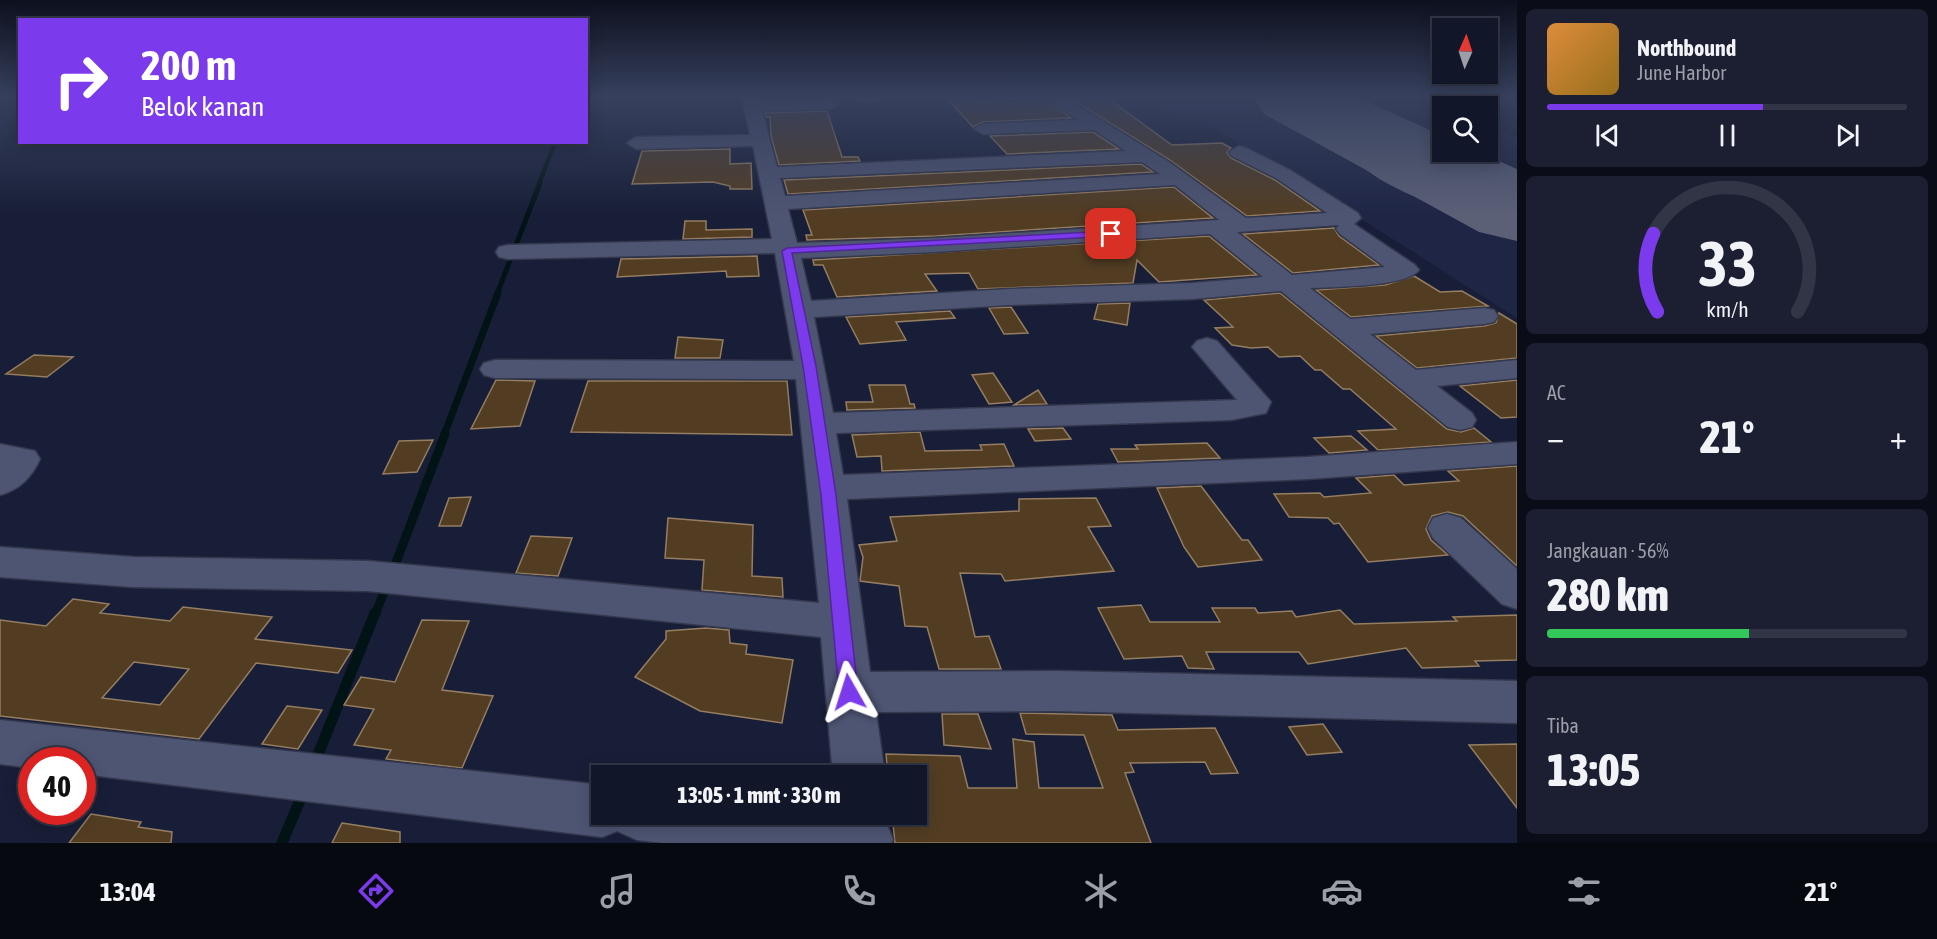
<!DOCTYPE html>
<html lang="id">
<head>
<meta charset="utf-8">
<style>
  :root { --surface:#121629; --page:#1b1f31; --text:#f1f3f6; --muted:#9c9fa8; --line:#313546; --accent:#7c3aed }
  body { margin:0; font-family:"Asap Condensed",sans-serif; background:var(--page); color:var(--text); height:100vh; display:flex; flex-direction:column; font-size:22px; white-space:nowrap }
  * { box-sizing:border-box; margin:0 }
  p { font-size:20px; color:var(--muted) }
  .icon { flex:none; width:33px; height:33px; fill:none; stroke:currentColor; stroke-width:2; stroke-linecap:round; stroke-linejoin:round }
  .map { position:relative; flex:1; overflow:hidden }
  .sheet { display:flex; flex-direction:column; gap:9px; padding:9px; background:#0a0c17; width:420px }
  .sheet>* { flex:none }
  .hud { position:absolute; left:18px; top:18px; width:570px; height:126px; border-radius:0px; box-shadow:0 3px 15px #0003,0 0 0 2px var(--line); background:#7c3aed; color:#fff; overflow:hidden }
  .needle { width:39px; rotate:3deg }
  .controls { position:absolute; left:1432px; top:18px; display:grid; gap:12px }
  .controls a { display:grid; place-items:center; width:66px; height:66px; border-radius:0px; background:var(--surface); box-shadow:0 3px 15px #0003,0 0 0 2px var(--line); font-size:30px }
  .speed { position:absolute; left:18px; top:747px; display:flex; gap:12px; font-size:30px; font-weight:700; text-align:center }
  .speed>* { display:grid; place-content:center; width:78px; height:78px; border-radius:50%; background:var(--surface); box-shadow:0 3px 15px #0003,0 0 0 2px var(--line); line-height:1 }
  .speed .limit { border:9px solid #d22; background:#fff; color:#111 }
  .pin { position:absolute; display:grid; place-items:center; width:51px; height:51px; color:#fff; margin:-26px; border-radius:12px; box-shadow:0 3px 9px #0006 }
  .me { position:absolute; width:66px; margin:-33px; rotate:354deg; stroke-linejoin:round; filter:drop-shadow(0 0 4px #0008) }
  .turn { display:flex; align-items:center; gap:21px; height:126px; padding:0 24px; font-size:27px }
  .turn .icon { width:78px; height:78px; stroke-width:2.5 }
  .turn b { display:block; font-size:42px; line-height:51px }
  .big { font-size:45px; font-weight:800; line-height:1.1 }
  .sheet .widget { flex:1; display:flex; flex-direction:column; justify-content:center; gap:9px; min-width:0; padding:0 21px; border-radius:9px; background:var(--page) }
  .sheet .dial { align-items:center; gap:0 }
  .dial svg { height:156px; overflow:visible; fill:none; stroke:var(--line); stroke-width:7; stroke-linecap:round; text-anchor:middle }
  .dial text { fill:var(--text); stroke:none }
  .song { display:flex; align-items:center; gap:18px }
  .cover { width:72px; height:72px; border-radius:9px; background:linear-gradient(135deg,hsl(30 70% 55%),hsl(40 70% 35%)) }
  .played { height:6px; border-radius:3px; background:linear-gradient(90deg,var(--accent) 60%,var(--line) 60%) }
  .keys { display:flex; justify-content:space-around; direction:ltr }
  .heat { display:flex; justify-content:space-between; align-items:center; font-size:33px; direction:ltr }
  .charge { height:9px; border-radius:4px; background:linear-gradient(90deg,#34c759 56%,var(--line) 0) }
  .trip { position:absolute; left:591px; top:765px; width:336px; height:60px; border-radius:0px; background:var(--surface); box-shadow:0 3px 15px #0003,0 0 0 2px var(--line); font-weight:800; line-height:60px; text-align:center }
  .tabs { display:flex; height:96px; justify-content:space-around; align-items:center; background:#070910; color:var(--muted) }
  .tabs .icon { width:42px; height:42px }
  .tabs .selected { color:var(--accent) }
  .tabs b { font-size:27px; color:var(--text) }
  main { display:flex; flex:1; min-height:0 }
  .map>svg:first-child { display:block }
</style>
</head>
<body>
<main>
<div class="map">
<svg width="1517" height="843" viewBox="0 0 1517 843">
  <rect width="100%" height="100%" fill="#181e37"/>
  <path fill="#1f2645" d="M1137,97H1420L1443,106V152H1488V125L1517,137V318L1278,166L1192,116L1176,117Z"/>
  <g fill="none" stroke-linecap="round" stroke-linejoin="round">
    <g stroke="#021315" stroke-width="4.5">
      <path d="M0,100L20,99"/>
      <path d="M539,184L555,142"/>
    </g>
    <path stroke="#021315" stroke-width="5" d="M497,294L540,183"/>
    <path stroke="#021315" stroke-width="7" d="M444,435L498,293"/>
    <g stroke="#021315" stroke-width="9">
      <path d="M392,573L445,434"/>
      <path d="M375,615L387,584"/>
    </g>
    <g stroke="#021315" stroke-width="11">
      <path d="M315,762L375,613"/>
      <path d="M282,843L303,793"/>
    </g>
    <path fill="#5b6077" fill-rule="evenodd" d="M1387,141L1421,146L1427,154L1421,162L1413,164L1437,177L1517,203V230C1477,220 1378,191 1355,158L1361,147Z"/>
    <path fill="#5b6077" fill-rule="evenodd" d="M1253,97H1357L1443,136V152H1478L1517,169V241L1479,232L1264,114Z"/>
  </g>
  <g fill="#523d23" stroke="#947d61" stroke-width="1.5" fill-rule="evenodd">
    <path d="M946,97H968L974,101L1043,97L1071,118L983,122L973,127Z"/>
    <path d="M1068,97H1106L1172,145L1222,143L1231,148L1227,152L1231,158L1275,180L1320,211L1247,216L1170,160Z"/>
    <path d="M827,111L842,157H858L860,161L779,165L771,136L770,117H766L765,113Z"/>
    <path d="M1093,132L1119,149L1007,154L990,136Z"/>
    <path d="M730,149V164L751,163L752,189H730V186L713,182L632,184L642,151Z"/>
    <path d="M1141,164L1153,172L788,194L784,180Z"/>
    <path d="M1174,187L1213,218L936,236L807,240L806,235H812L803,210Z"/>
    <path d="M685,221H706V230L752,229V237L683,239Z"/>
    <path d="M1334,228L1339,236L1379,265L1293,273L1243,234Z"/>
    <path d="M1209,236L1257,275L1159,282L1137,260L1133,283L978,289L969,273L925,274L937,291L837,297L823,265H814L813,260Z"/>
    <path d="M757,256L759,276L727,277L726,271L617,277L621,259Z"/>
    <path d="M1414,276L1440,292L1462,291L1488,306L1351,317L1316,290L1385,285Z"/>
    <path d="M1280,293L1447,429L1461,432L1474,428L1491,442L1378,450L1358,431L1396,429L1350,389H1343L1321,370H1315L1300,356L1279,357L1268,347L1251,348L1232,345L1215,328L1233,327L1204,300Z"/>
    <path d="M1130,303L1127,325L1094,319L1098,304Z"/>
    <path d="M1011,307L1028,333L1004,334L989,308Z"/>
    <path d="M950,311L955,318L896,322L906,340L860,344L846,317Z"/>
    <path d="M1499,313L1517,324V358L1417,368L1376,336L1484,326L1496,323Z"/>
    <path d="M678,337L723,340L720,358H675Z"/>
    <path d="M34,355L73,357L47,377L6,374Z"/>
    <path d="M993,373L1012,402L989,404L972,375Z"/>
    <path d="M496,380L535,381L520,426L471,429Z"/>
    <path d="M1517,380V417L1501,418L1460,386Z"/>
    <path d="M588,381H787L792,435L571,432Z"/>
    <path d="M869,385H905L910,404H914L915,408L847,410L846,402H873Z"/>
    <path d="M1038,390L1047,404L1014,405Z"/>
    <path d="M1063,428L1071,439L1035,441L1028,429Z"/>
    <path d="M920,432L925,451L982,450L980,445L1004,444L1014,466L882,471L881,456L857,457L852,435Z"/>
    <path d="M1351,436L1367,450L1329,453L1314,438Z"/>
    <path d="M433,440L417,472L383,474L399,441Z"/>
    <path d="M1207,443L1220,458L1118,462L1111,449H1138L1135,445Z"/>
    <path d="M1517,466V566L1463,516L1448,512L1432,516L1426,529L1431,540L1448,555L1368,562L1339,523L1334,524L1328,518L1289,517L1274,494L1320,493L1324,497L1371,493L1356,478L1394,475L1404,485L1459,481L1448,471Z"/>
    <path d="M1201,486L1242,540H1248L1262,560L1198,567L1184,547L1157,488Z"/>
    <path d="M471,497L461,526H439L449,498Z"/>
    <path d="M1096,498L1111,526L1088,527L1114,571L1005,581L1001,574L960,573L975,637L989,636L1001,669H939L927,627L905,626L899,586L860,581L863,557L859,545L897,541L890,517L1019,511V499Z"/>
    <path d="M668,518L753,525L752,576L782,578L783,597L702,590L704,560L665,558Z"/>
    <path d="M531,536L572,538L558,576L516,573Z"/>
    <path d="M73,599L109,604L100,613L170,621L183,607L272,617L255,639L352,650L338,673L256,663L199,739L0,716V620L46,626ZM134,662L189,669L160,705L102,698Z"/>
    <path d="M1141,605L1150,622H1220L1212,608H1255L1258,613L1292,611L1296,617L1340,610L1354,624L1457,621L1453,617L1517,615V660L1475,661L1479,666L1422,668L1406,648L1308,664L1299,652H1206L1214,669L1188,668L1182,656L1124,659L1098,608Z"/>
    <path d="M422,620L469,621L442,690L493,696L462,768L386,759L391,750L354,745L374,709L344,705L361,677L395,682Z"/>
    <path d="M706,628L729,630L730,643L747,645L746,654L793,660L782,723L700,711L635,677L666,639V631Z"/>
    <path d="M287,706L322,710L298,749L262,744Z"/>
    <path d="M1020,713L1112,715L1118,730L1215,728L1238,773L1211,774L1205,762L1130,763L1134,772L1125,773L1151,843H895L892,814H916V776H888L886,754L960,756L968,788H1017L1013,739L1034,742L1039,788H1103L1084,735L1026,734Z"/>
    <path d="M942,714H978L991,749L944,745Z"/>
    <path d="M1323,724L1342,752L1307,755L1289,727Z"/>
    <path d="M1517,744V808L1469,745Z"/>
    <path d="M91,814L141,822L138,827L172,832L171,843H69Z"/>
    <path d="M342,823L400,832V843H332Z"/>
  </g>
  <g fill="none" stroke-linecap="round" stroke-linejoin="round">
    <defs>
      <g id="minor">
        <path d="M742,97H758L759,101L831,99L839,104L831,109L762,111L777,167L1126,151L1094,130L983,134L974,129L983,124L1078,120L1045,97H1064L1169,162L1246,218L1327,213L1276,178L1232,156L1229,152L1239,146L1246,148L1290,170L1358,213L1361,218L1354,224L1415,265L1419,270C1407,287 1332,287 1310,288L1350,319L1484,308L1494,310L1498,316L1494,322L1484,324L1370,334L1416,370L1517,360V378L1437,386L1472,413L1476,420L1472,427L1460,430L1448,427L1281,291L1193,299L1009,305L814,317L833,413L1237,400L1192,347L1197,341L1207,338L1217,341L1271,402L1266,413L1231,420L836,433L843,475L1308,457L1517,442V464L1308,479L847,499L870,672L1056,671L1517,681V723L1056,711L876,712L885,776H833L821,637L368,591L133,587L0,577V547L133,557L368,561L819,603L796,379L495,378L484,375L480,369L484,363L495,360L794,361L775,253L508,259L499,257L496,252L499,247L508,245L772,239L753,146L636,149L627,143L636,137L750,135ZM1142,162L1160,174L785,196L780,178ZM1175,185L1219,220L936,238L797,243L788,209ZM1339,225L1336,229L1340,234L1385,267L1292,275L1237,232ZM1210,234L1263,277L1193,283L1009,289L811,301L801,258L936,252Z"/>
        <path d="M855,97H881L879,100L863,102Z"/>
        <path d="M0,444L35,451L40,459C32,477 19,490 0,495Z"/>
        <path d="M1447,514L1461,518L1517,569V609L1502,604L1433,538L1428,528L1433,518Z"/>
        <path d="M0,720L602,785V814H872L885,820L893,839L892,843H664L637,840L617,831L602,837L82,774V760H32V768L0,764Z"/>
      </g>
    </defs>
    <use href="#minor" stroke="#35384d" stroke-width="3"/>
    <use href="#minor" fill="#4e5573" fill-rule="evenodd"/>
  </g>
  <linearGradient id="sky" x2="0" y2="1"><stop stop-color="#0d101e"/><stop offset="0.45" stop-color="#37415e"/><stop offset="1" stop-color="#37415e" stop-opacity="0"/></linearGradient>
  <rect width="1517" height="215" fill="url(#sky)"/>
  <path fill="#7c3aed" stroke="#51269a" stroke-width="1.5" d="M1111,231L1115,232V236L792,253L816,366L836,495L858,692L856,697L849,700L842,697L839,692L821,495L803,366L782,251L787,248Z"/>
</svg>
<div class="controls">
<a><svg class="needle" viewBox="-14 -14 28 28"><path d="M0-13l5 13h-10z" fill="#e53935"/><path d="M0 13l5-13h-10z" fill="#9c9fa8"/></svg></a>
<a><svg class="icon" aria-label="search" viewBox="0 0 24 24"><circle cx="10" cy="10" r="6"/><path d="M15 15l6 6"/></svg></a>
</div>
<div class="speed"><div class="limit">40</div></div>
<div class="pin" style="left:1111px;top:234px;background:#d93025"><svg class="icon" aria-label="arrive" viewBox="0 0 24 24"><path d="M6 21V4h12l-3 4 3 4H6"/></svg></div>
<svg class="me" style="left:849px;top:692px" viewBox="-20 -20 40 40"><path d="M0-17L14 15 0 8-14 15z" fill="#7c3aed" stroke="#fff" stroke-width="4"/></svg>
<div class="trip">13:05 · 1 mnt · 330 m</div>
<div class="hud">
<div class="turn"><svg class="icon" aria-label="right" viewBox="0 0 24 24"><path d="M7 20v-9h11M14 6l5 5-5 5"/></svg><div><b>200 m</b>Belok kanan</div></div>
</div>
</div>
<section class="sheet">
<div class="widget">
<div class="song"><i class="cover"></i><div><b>Northbound</b><p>June Harbor</p></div></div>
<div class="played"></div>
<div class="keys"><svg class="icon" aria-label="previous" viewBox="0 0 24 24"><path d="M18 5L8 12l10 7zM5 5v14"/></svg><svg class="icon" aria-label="pause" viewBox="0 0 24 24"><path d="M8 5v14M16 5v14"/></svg><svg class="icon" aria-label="next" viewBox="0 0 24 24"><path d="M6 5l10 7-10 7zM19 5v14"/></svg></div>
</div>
<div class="widget dial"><svg viewBox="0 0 100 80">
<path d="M14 69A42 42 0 1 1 86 69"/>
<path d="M14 69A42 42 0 0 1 12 29" stroke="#7c3aed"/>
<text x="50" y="56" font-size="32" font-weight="700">33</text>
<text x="50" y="72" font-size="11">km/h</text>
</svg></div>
<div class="widget"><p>AC</p>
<div class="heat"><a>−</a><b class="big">21°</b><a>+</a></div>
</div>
<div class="widget"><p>Jangkauan · 56%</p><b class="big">280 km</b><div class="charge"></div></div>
<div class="widget"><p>Tiba</p><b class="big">13:05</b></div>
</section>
</main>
<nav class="tabs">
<b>13:04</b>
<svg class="icon selected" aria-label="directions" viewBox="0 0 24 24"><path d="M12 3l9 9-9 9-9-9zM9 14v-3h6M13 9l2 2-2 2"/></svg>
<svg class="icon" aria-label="music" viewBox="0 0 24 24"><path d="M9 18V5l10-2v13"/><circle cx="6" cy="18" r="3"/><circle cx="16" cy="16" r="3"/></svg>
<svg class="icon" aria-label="phone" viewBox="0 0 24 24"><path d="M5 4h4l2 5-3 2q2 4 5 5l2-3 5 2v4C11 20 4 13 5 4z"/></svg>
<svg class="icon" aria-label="climate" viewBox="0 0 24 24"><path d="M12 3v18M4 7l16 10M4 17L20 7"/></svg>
<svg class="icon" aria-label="car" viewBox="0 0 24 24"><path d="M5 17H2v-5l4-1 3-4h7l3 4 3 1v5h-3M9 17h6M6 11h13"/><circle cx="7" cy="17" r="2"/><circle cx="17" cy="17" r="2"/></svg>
<svg class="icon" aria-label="filters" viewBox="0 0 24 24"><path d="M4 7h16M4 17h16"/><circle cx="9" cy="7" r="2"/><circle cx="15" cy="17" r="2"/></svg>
<b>21°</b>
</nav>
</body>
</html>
